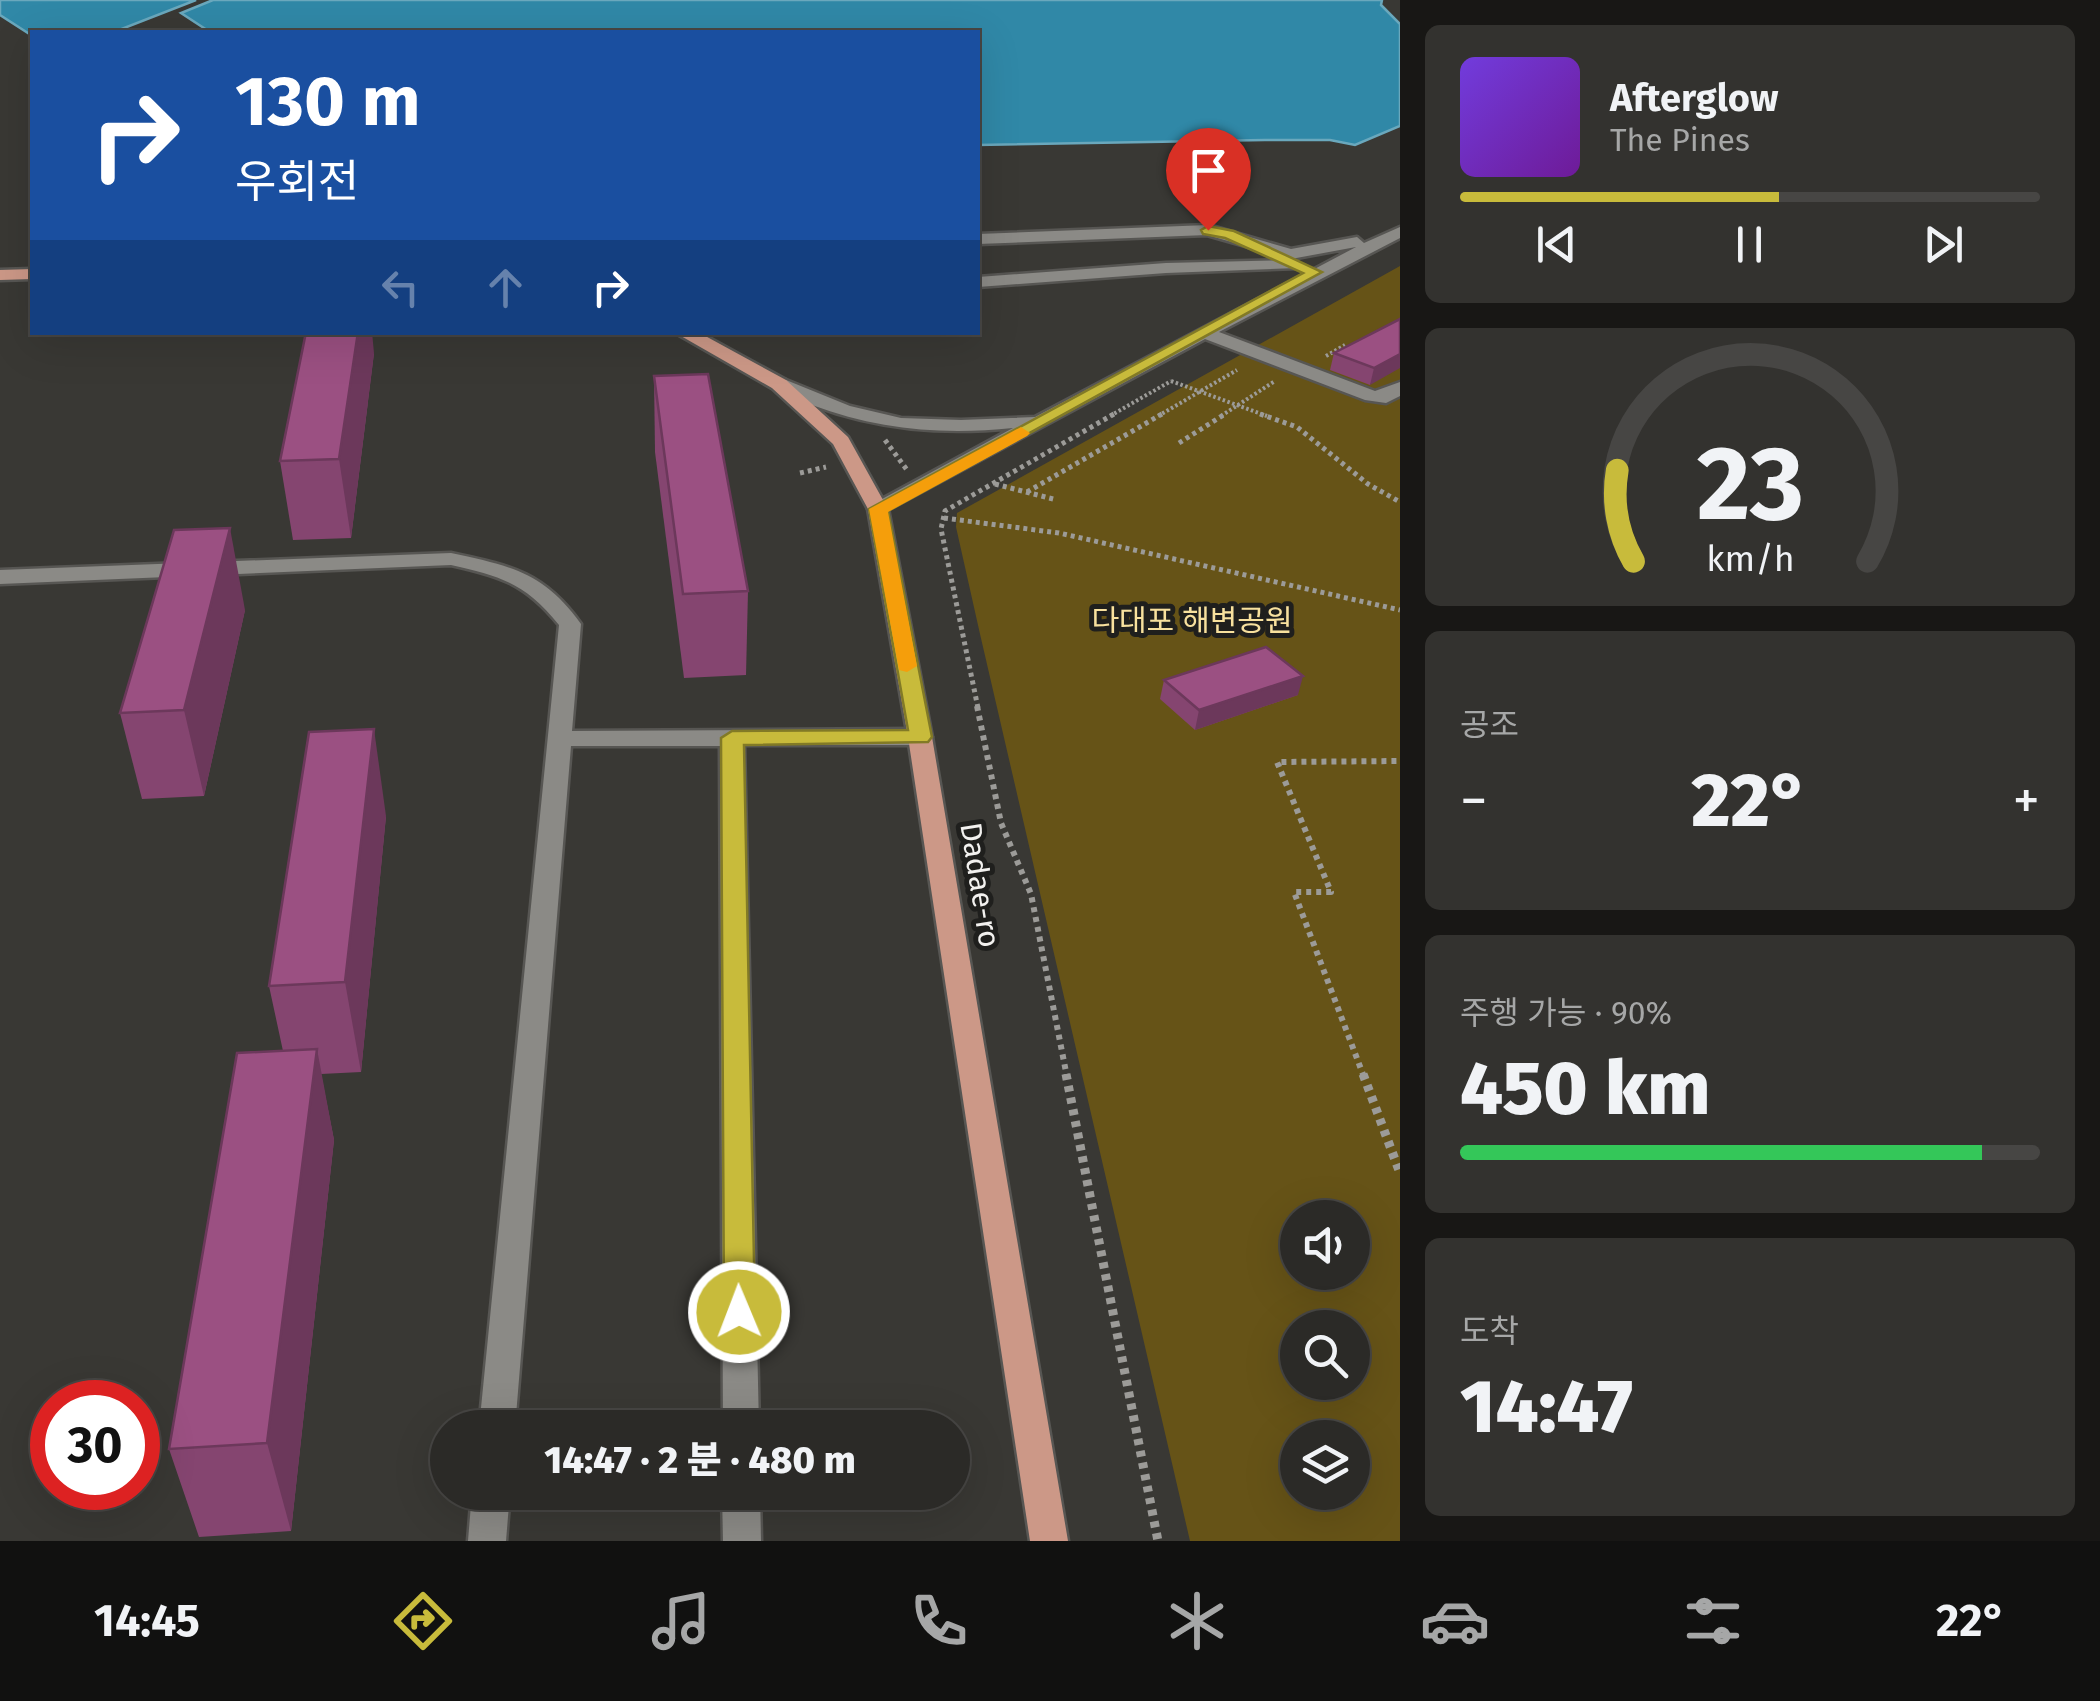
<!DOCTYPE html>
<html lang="ko">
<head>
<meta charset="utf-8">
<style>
  :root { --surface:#2b2a27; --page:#33322f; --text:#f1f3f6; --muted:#a6a7a7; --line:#474644; --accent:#c8bb3b }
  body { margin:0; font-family:"Fira Sans","Noto Sans KR",sans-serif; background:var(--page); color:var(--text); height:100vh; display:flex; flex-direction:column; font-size:38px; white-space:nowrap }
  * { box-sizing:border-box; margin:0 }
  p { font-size:32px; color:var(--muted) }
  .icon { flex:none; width:55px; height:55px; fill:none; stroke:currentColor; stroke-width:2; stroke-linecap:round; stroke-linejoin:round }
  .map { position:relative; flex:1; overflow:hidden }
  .details { display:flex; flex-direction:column; gap:25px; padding:25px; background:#181715; width:700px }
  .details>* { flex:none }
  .guide { position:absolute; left:30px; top:30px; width:950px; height:305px; border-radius:0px; box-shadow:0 10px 40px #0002,0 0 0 2px var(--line); background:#1a4fa0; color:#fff; overflow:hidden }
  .fabs { position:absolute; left:1280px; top:1200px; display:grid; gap:20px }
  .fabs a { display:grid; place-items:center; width:90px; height:90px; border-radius:50%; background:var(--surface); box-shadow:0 10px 40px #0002,0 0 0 2px var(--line); font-size:50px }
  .speed { position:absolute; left:30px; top:1380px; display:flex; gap:20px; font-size:50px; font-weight:700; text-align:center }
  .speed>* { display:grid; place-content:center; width:130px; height:130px; border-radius:50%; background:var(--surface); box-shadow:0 10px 40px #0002,0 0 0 2px var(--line); line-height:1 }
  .speed .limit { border:15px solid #d22; background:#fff; color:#111 }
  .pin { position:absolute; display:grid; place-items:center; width:85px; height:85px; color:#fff; margin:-102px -42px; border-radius:50% 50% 50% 0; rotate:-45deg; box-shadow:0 0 10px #0007 }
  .pin .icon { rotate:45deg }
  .me { position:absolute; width:110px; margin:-55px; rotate:359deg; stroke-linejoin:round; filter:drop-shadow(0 0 8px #0008) }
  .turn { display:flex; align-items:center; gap:35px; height:210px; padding:0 40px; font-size:45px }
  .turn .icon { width:130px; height:130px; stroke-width:2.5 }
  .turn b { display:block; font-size:70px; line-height:85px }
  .lanes { display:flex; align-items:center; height:95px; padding:0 40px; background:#0003; justify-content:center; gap:50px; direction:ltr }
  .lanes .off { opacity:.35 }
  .big { font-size:75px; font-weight:800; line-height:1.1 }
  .details .widget { flex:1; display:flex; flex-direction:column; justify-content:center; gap:15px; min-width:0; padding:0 35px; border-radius:15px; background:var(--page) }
  .details .dial { align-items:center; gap:0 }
  .dial svg { height:260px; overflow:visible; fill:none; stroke:var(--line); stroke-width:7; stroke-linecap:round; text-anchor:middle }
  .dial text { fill:var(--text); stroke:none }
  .song { display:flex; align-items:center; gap:30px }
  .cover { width:120px; height:120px; border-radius:15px; background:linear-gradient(135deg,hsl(260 70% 55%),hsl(280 70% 35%)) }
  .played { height:10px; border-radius:5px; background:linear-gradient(90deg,var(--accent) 55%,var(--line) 55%) }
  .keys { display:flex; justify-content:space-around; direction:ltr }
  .heat { display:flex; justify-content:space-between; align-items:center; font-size:55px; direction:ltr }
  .charge { height:15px; border-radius:8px; background:linear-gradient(90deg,#34c759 90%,var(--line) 0) }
  .trip { position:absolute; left:430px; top:1410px; width:540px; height:100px; border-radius:50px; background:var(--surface); box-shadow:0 10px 40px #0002,0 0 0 2px var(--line); font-weight:800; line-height:100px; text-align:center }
  .tab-bar { display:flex; height:160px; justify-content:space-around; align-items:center; background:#111110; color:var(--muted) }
  .tab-bar .icon { width:70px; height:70px }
  .tab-bar .selected { color:var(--accent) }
  .tab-bar b { font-size:45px; color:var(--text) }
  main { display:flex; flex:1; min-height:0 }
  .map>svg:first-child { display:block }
</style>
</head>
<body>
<main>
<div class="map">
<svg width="1400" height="1541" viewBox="0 0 1400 1541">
  <rect width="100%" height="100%" fill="#393834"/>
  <path fill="#665317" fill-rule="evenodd" d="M1400,266V1541H1190L980,634L956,527L957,513ZM1298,1218H1352V1272H1298ZM1298,1328H1352V1382H1298ZM1298,1438H1352V1492H1298Z"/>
  <g fill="#3088a7" stroke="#6aa8bd" stroke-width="2.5">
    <path d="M0,0H196L114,32L31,35L0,15Z"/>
    <path d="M213,0H1382L1381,5L1400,24V126L1355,145L1330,140H1265L978,145V32H210L181,13Z"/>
  </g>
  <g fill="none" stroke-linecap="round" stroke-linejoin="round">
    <defs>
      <g id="minor">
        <path d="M1208,225L1291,249L1357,237L1364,243L1400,227V238L1219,332L1375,391L1400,382V396L1386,403L1365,400L1205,339L878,515L871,513L868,509L871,505L1013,428C943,435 878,430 812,405C798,400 780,394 770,384L772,380H786L850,406L901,418L961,420L1035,417L1356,247L1291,259L1207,235L978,244V234Z"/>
        <path d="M1291,260L1297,262V268L1166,273L978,287V277L1166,263Z"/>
        <path d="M451,553C511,566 544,572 581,624L572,731L920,729L932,737L920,745H744L759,1428H723L720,746H571L515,1428H479L559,625C526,584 501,576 451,565L0,584V570Z"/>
        <path d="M472,1492H510L506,1541H468Z"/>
        <path d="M722,1492H760L761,1541H723Z"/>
      </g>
      <g id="major">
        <path d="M32,269V279L0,280V270Z"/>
        <path d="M674,332H698L786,380L848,437L888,509L932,737L1068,1541H1030L908,737L868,509L833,444L772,388Z"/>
      </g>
    </defs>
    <use href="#minor" stroke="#575653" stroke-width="5"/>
    <use href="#major" stroke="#575653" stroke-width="5"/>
    <g stroke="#9c9b98" stroke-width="4" stroke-dasharray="2.5 2.5" stroke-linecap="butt">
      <path d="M1326,356L1345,345"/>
      <path d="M1171,381L1267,416"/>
      <path d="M1110,416L1171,381"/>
      <path d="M1158,416L1237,370"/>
      <path d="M1221,416L1275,381"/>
    </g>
    <g stroke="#9c9b98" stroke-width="5" stroke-dasharray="4 4" stroke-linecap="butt">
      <path d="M1260,414L1297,427L1368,484L1400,502"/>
      <path d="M885,440L907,470"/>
      <path d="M1179,443L1225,414"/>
      <path d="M800,473L826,467"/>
      <path d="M995,484L1057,500"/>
      <path d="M1027,492L1162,414"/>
      <path d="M944,518L1059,533L1400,610"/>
      <path d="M978,708L941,529L945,511L1114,414"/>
    </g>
    <g stroke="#9c9b98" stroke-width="6" stroke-dasharray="5 5" stroke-linecap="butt">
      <path d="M977,706L1001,823L1031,894L1067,1077"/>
      <path d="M1364,1077L1294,892H1331L1277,762L1400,761"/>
    </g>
    <g stroke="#9c9b98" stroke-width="9" stroke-dasharray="6 6" stroke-linecap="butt">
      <path d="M1066,1074L1158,1541"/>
      <path d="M1363,1074L1400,1173"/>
    </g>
    <use href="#minor" fill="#8b8a86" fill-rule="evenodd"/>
    <use href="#major" fill="#cc9887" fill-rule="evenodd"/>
  </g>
  <g fill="#854570">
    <path d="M1400,319L1370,385L1330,370L1334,353Z"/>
    <path d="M374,353L351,538L293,540L280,461Z"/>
    <path d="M654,376L748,591L746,675L684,678L655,452Z"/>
    <path d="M245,610L204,796L142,799L120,713Z"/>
    <path d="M1164,680L1298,695L1195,730L1160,699Z"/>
    <path d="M386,816L361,1072L321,1074L334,1140L291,1531L199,1537L169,1449L283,1051L269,986Z"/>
  </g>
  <g fill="#6c385b">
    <path d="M358,332H372L374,353L351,538L339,459Z"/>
    <path d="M1400,354V368L1370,385L1374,368Z"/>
    <path d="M230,528L245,610L204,796L184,710Z"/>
    <path d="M1303,676L1298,695L1195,730L1199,710Z"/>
    <path d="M374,729L386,816L361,1072L345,982Z"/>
    <path d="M317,1049L334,1140L291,1531L267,1443Z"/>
  </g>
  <g fill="#9b5082" stroke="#6c385b" stroke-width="2.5">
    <path d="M1400,319V354L1374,368L1334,353Z"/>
    <path d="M306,332H358L339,459L280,461Z"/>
    <path d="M708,374L748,591L683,594L654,376Z"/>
    <path d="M230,528L184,710L120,713L174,530Z"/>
    <path d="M1266,647L1303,676L1199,710L1164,680Z"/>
    <path d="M374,729L345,982L269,986L309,732Z"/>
    <path d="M317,1049L267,1443L169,1449L237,1053Z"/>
  </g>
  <path fill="#c8bb3b" stroke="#827a26" stroke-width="2.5" d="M1208,226L1234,231L1322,272L888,511L932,737L928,742L744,745L755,1312L750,1322L739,1326L728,1322L724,1312L721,738L732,731L908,730L869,509L1303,273L1225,238L1203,234L1201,230Z"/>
  <path fill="#f59e0b" d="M1021,427L1030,433L1027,436L888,512L917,666L907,672L899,670L869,509Z"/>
  <g text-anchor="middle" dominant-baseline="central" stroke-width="10" stroke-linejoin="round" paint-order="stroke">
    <g font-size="30" fill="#f8e19e" stroke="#1f1f1d">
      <text x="1192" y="621">다대포 해변공원</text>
    </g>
    <g font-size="30" fill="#f2f1ef" stroke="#1f1f1d">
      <text transform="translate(980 885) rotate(81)">Dadae-ro</text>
    </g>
  </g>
</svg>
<div class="fabs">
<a><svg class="icon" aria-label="sound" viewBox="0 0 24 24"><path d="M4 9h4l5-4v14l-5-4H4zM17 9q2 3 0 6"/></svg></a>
<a><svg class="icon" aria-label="search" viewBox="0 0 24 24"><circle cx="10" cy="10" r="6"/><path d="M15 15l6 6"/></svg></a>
<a><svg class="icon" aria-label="layers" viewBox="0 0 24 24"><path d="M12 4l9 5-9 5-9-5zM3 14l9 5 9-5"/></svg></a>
</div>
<div class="speed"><div class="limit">30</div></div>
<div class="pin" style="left:1208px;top:230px;background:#d93025"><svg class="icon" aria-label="arrive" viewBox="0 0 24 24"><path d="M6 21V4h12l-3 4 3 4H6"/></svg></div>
<svg class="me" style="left:739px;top:1312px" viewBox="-20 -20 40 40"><circle r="17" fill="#c8bb3b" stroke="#fff" stroke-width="3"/><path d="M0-11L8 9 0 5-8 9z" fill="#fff"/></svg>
<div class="trip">14:47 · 2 분 · 480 m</div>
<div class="guide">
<div class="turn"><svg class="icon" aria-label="right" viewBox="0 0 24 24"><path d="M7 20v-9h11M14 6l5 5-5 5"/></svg><div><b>130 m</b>우회전</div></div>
<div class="lanes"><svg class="icon off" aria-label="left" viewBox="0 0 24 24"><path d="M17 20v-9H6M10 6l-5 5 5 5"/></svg><svg class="icon off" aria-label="ahead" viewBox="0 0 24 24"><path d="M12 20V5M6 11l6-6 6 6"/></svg><svg class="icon" aria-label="right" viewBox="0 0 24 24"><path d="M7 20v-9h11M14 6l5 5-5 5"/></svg></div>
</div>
</div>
<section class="details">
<div class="widget">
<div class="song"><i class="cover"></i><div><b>Afterglow</b><p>The Pines</p></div></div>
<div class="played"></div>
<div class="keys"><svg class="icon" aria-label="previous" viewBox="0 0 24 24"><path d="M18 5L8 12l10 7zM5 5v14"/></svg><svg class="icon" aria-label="pause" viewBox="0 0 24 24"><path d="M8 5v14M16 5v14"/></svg><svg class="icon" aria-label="next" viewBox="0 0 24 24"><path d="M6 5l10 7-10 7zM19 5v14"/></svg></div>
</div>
<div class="widget dial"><svg viewBox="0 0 100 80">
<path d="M14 69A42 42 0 1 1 86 69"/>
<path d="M14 69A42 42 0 0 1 9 41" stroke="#c8bb3b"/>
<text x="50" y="56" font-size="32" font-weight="700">23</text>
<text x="50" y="72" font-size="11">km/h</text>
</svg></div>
<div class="widget"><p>공조</p>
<div class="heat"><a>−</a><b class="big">22°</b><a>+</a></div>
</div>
<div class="widget"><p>주행 가능 · 90%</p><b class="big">450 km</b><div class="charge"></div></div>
<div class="widget"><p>도착</p><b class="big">14:47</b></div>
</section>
</main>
<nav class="tab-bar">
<b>14:45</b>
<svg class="icon selected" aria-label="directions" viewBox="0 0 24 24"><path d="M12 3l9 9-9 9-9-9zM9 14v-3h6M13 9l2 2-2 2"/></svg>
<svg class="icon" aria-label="music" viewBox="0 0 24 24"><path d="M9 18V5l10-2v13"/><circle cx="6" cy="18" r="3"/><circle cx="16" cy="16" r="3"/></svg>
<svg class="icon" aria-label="phone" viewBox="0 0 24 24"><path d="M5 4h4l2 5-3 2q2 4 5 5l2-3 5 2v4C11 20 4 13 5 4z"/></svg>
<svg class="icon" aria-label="climate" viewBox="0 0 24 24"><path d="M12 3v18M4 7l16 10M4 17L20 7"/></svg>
<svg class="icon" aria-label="car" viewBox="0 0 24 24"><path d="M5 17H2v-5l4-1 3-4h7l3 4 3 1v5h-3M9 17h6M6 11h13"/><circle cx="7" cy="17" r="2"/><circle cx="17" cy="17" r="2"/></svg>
<svg class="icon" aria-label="filters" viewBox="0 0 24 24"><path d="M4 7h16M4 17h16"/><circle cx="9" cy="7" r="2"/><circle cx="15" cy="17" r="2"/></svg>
<b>22°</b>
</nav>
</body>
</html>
